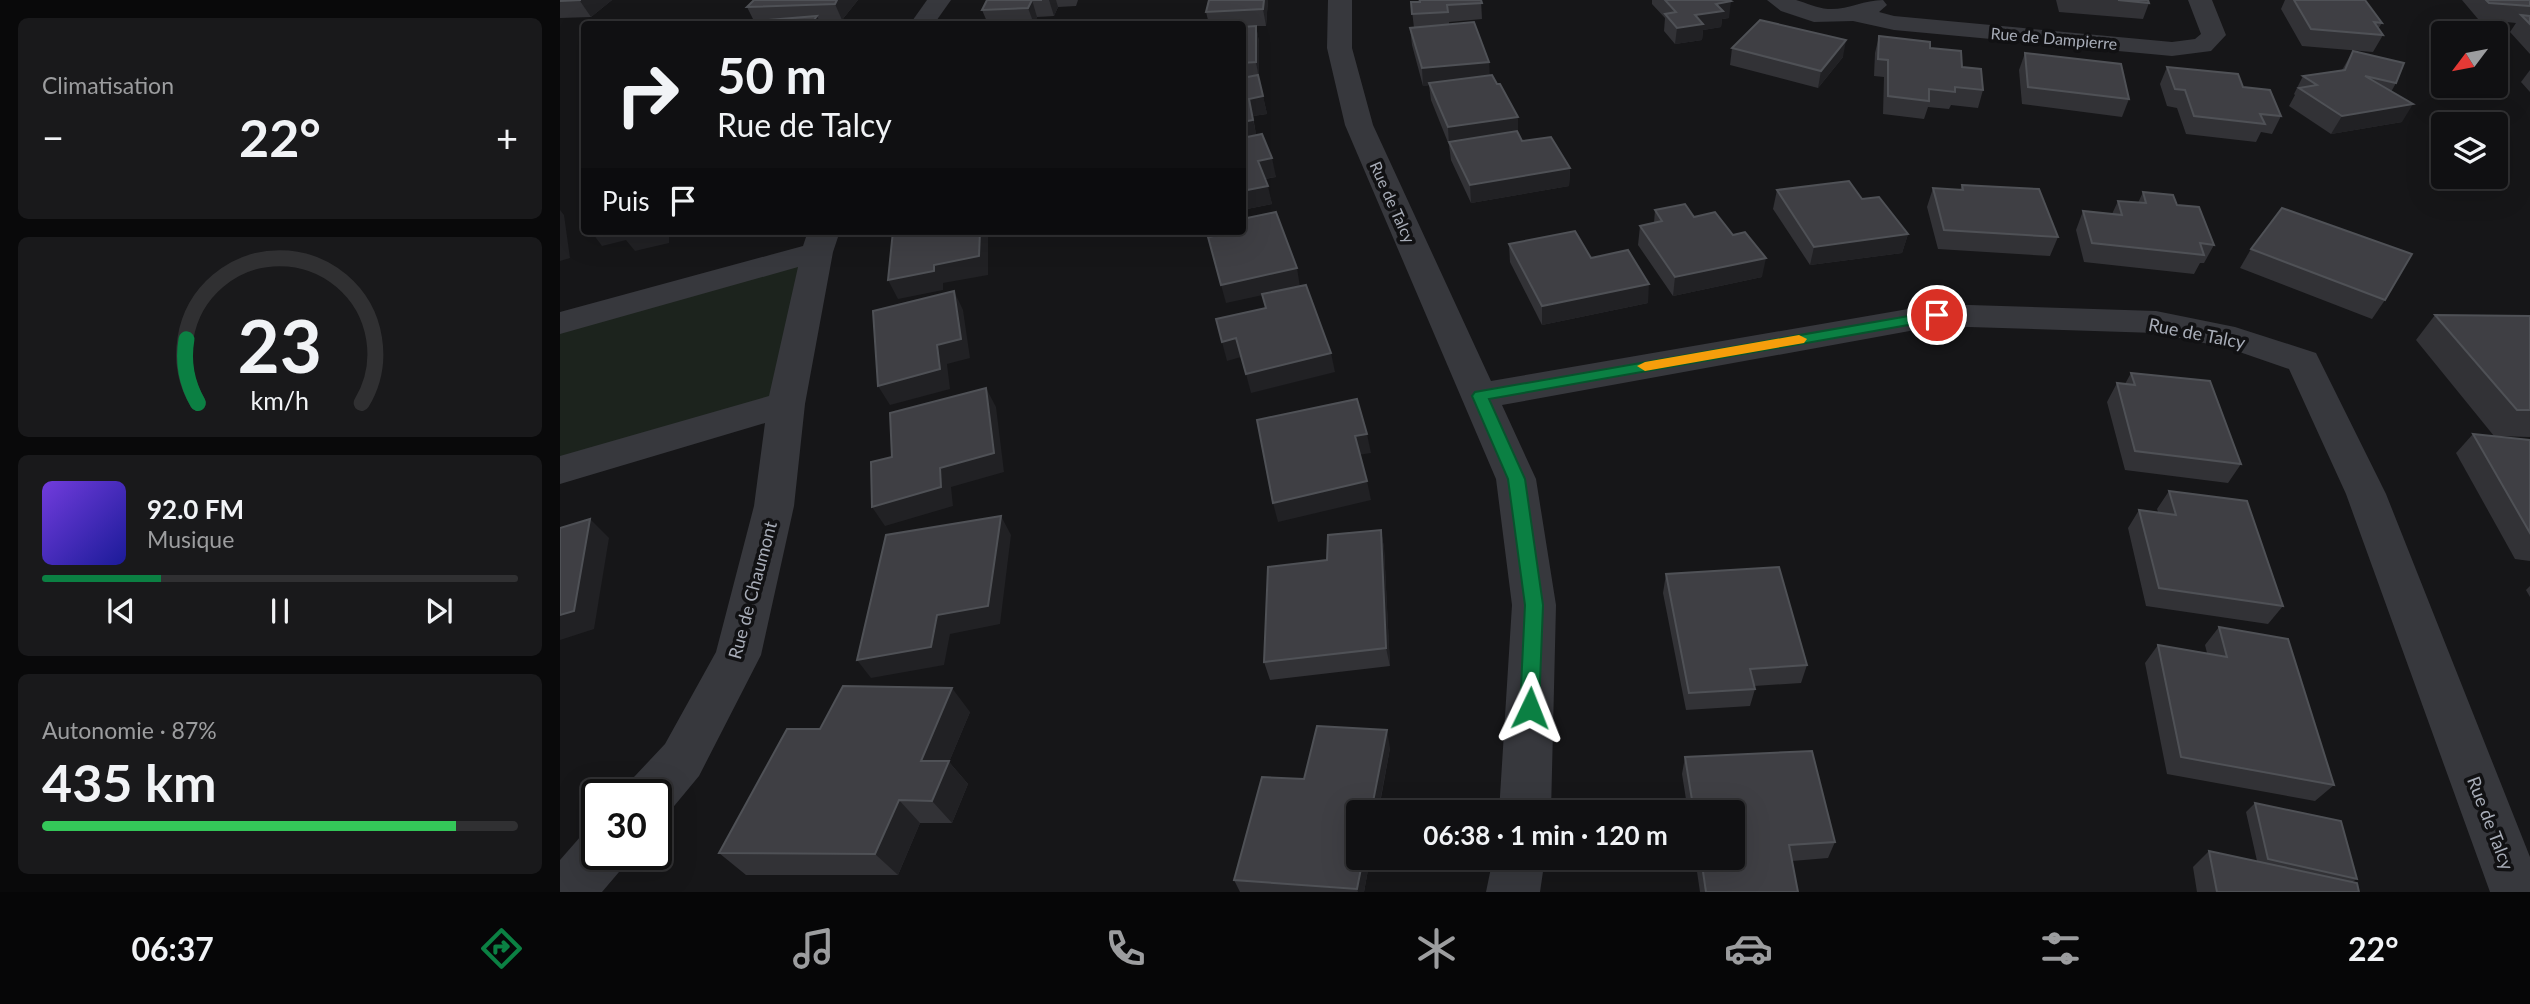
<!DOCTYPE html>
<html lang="fr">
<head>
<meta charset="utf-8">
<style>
  :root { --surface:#101012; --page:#19191b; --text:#f1f3f6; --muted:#9c9d9f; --line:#303032; --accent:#0b8043 }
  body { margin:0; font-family:Lato,sans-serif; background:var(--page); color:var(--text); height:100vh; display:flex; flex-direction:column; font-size:26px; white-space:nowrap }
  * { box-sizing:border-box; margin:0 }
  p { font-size:23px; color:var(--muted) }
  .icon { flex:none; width:38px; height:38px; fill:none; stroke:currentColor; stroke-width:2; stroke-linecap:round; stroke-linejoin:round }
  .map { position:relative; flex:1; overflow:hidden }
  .details { display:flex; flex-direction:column; gap:18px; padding:18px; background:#09090a; width:560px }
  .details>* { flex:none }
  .guide { position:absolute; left:21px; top:21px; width:665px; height:214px; border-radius:7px; box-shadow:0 7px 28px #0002,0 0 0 2px var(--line); background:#101012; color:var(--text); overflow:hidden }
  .needle { width:46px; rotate:238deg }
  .controls { position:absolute; left:1871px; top:21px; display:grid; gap:14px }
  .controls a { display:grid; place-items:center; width:77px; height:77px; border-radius:7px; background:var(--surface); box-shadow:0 7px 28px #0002,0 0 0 2px var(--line); font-size:35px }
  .speed { position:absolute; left:21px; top:779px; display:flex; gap:14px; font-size:35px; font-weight:700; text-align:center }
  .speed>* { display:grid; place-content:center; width:91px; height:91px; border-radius:50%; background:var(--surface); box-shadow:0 7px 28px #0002,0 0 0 2px var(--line); line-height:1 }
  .speed .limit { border:4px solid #111; border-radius:10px; background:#fff; color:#111 }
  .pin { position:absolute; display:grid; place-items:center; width:60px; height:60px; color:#fff; margin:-30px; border:4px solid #fff; border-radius:50%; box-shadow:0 2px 7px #0007 }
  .me { position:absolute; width:77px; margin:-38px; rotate:2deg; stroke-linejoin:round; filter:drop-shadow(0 0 5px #0008) }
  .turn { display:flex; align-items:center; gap:24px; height:147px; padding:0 21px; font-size:32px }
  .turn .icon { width:91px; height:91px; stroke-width:2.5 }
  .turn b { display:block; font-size:49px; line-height:60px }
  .then { display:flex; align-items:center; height:66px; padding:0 21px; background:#0003; gap:14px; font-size:26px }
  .big { font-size:52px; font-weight:700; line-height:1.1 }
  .details .tile { flex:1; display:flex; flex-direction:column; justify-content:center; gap:10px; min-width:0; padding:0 24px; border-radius:10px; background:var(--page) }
  .details .dial { align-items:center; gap:0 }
  .dial svg { height:182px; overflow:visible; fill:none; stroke:var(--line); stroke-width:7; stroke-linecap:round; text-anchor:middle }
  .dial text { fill:var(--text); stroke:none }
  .song { display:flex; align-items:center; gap:21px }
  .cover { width:84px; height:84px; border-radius:10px; background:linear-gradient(135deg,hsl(260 70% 55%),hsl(240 70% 35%)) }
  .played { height:7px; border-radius:4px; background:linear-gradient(90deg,var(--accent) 25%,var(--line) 25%) }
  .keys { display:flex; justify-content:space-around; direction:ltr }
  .heat { display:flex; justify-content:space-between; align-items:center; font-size:38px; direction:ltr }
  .charge { height:10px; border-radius:5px; background:linear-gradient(90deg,#34c759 87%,var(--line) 0) }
  .trip { position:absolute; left:786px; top:800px; width:399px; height:70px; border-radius:7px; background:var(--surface); box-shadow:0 7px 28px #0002,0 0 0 2px var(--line); font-weight:700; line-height:70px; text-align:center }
  .menu { display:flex; height:112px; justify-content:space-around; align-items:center; background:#060607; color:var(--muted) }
  .menu .icon { width:49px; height:49px }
  .menu .selected { color:var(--accent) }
  .menu b { font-size:32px; color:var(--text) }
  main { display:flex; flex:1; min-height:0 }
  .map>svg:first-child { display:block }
</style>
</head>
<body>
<main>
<section class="details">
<div class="tile"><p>Climatisation</p>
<div class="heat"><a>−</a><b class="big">22°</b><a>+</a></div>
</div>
<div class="tile dial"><svg viewBox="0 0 100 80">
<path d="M14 69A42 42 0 1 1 86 69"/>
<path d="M14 69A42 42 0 0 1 9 41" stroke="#0b8043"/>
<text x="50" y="56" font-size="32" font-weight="700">23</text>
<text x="50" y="72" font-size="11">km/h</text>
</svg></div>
<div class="tile">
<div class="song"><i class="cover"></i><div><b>92.0 FM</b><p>Musique</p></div></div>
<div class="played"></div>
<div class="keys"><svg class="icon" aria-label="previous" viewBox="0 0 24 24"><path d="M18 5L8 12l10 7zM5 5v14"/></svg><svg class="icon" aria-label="pause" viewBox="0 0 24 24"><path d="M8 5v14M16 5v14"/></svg><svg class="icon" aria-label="next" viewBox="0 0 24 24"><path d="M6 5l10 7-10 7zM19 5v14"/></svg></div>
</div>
<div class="tile"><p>Autonomie · 87%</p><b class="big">435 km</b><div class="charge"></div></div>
</section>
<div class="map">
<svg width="1970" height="892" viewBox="0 0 1970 892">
  <rect width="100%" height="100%" fill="#161618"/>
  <path fill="#1c231d" d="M257,252L226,404L0,470V323Z"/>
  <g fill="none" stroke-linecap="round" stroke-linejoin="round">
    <g fill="#37383d" fill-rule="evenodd">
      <path d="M367,0H391L374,24H350Z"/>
      <path d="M768,0H792V48L813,125L931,381L1377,304L1596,311L1675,327L1756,353L1826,494L1970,857V892H1930L1786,494L1729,369L1668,348L1596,333L1377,326L942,405L976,479L996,605L991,812H939L952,605L936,479L785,125L767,48Z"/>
      <path d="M1207,0C1216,0 1227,0 1236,0C1247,3 1256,8 1268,9C1288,10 1304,0 1323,0L1327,5L1319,12L1334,16L1612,42L1635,39L1641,34L1628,0H1652L1666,35L1651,51L1612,56L1334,30L1293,21L1254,22L1221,11Z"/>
      <path d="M248,231H280L273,252L245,404L234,506L201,655L139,776L110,811L96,816V794H67L74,777L105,744L156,652L194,506L205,423L0,484V456L209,396L238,267L0,334V312L243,246Z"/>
      <path d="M37,830V854H66L59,872L42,892H0V860L21,836Z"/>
      <path d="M933,858H985L980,892H926Z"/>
    </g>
  </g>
  <g fill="#323236">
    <path d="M0,0H52L31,17L0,18Z"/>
    <path d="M194,0H298L282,20L259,21L261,24H182L194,21L187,7Z"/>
    <path d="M427,0H518L516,6L498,7L494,16L477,17L474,24H428L422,10Z"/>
    <path d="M649,0H708L706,26H696L699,42V79L707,114L693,116L696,135L716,177L705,179L712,204L682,210V24H649L646,12Z"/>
    <path d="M858,0H921L922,19L889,22V25L930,75L958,117V133L962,141L1010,168L1009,186L911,203L891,160L889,145L871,100L869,85L863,86L852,45L850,28H854L851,2H859Z"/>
    <path d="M1092,0H1169V18L1162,19L1161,27L1143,30L1142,40L1115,44L1104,31L1105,18L1092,4Z"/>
    <path d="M1496,0H1588L1589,3L1583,19L1499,12Z"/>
    <path d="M1725,0H1805L1822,23L1818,29L1823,35L1813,52L1742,46L1721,9Z"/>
    <path d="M1902,0H1970V54L1950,32L1956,23L1918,19Z"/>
    <path d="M1319,36L1370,48L1402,67L1423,90L1418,108L1391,105L1389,109L1368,107L1364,119L1323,114L1324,77L1314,76L1315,53Z"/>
    <path d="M1172,48L1283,57L1258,88L1170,65Z"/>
    <path d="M1793,51L1836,83L1831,92L1842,122L1771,134L1729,106L1735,95L1734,94L1743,76L1782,70Z"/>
    <path d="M1465,53L1569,99L1562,117L1462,104L1459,70Z"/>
    <path d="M1607,67L1683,87L1721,116L1712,134L1701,132L1696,142L1626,134L1617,108L1607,106L1600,84Z"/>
    <path d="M1970,70V92L1961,82Z"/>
    <path d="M1402,185L1498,237L1490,256L1378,249L1367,207L1373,188L1400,190Z"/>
    <path d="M1217,190L1302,199L1348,234L1342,253L1250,265L1213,209Z"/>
    <path d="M1583,192L1617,205L1654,245L1644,263H1640L1634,274L1524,262L1516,230L1523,211L1552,214L1558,201L1578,203Z"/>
    <path d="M1095,210L1134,217L1173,235L1202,277L1113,296L1078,245L1080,226L1094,223Z"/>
    <path d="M949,244L1031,258L1088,303L982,325L950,262Z"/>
    <path d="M1691,249L1825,300L1812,319L1680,268Z"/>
    <path d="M1875,315L1970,316V437L1934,436L1856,340Z"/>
    <path d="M1571,373L1681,464L1668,483L1565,470L1547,402L1557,383L1565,384Z"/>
    <path d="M1913,434L1970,440V561L1955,559L1896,453Z"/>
    <path d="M1609,491L1723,606L1708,624L1586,606L1568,528L1579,510L1598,512L1597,509Z"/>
    <path d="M821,530L824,548L830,666L710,680L704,662L767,560Z"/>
    <path d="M1106,574L1247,665L1241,683L1194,686L1195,689L1190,706L1126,710L1103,593Z"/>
    <path d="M1970,586V597L1966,590Z"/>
    <path d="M1659,627L1774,785L1755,801L1607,774L1585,663L1598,645L1647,653L1645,645Z"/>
    <path d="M410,712L389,762L408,784L392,823H360L338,875H186L159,853L260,729Z"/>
    <path d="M830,748L804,892H680L674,880L744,779Z"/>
    <path d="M1125,757L1275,842L1268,858L1232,861L1238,892H1140L1135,858H1172V812H1128L1122,774Z"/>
    <path d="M1695,803L1797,879L1792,882L1799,892H1637L1633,867L1649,851L1697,861L1686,812Z"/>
  </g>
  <g fill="#212124">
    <path d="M21,0H52L31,17L20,1Z"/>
    <path d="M277,0H298L282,20L275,4Z"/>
    <path d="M472,0L477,17L474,24L468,8Z"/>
    <path d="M489,0H496L498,7L494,16Z"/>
    <path d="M704,0H708L706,26L703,9Z"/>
    <path d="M1171,1L1169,18L1162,19L1161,27L1143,30L1142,40L1115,44L1117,28L1135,15L1156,4Z"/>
    <path d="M257,16L261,24H251Z"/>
    <path d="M696,26L699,42V79L696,62Z"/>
    <path d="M1286,40L1283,57L1258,88L1261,71Z"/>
    <path d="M929,62L930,79L863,86L862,68Z"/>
    <path d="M703,96L707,114L693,116L689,99Z"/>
    <path d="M1853,104L1842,122L1771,134L1782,116Z"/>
    <path d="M958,117V135L889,142V145L888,127Z"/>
    <path d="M693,120L697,138L682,140V122Z"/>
    <path d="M712,158L716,177L702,179L698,161Z"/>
    <path d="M1010,168L1009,186L911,203L910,185Z"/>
    <path d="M708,186L712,204L682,210V191Z"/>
    <path d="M0,210L4,215L10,258L0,261Z"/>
    <path d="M31,231H109V243L75,251L66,240L42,246Z"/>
    <path d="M420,231H428V275L383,283V290L338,299L328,280L374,265Z"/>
    <path d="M1348,234L1342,253L1250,265L1254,247Z"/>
    <path d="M1206,258L1202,277L1113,296L1115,277Z"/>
    <path d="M737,268L740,287L666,303L661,285Z"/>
    <path d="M1089,284L1088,303L982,325V306Z"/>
    <path d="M394,291L403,310L410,358L387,364L390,389L330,405L318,386L377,345Z"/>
    <path d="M676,338L681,357L667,361L662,342Z"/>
    <path d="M771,353L775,372L691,393L686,374Z"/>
    <path d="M426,388L436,407L444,472L391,487L393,506L325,526L312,507L380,468Z"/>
    <path d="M807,434L811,453L798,455L795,436Z"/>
    <path d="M807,481L811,500L718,522L713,503Z"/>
    <path d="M441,516L451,535L440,624L390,634L384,665L311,678L297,660L377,615Z"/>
    <path d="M30,519L49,538L34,629L0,640V615Z"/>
    <path d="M821,530L824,548L830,666L826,648Z"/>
    <path d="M392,688L410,712L389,762L408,784L392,823L372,801L361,761Z"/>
    <path d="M827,730L830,748L818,812H811Z"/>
    <path d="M339,800L360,823L338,875L315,854Z"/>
    <path d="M803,858H810L804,892H798L797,889Z"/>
  </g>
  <g fill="#3f3f44" stroke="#4f5156" stroke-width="2">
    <path d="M0,0H21L0,1Z"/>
    <path d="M194,0H277L275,4L187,7Z"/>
    <path d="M427,0H482H472L468,8L422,10Z"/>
    <path d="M649,0H704L703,9L646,12Z"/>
    <path d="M860,0H921L922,3L887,5L888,12L852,14L851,2H860Z"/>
    <path d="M1105,0H1169L1171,1L1156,4L1163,11L1135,15L1143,24L1117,28L1105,14L1116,12Z"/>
    <path d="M1558,0H1588L1589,3Z"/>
    <path d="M1734,0H1805L1822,23L1814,22L1823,35L1751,29Z"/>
    <path d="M1926,0H1970V6L1929,3Z"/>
    <path d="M1961,15L1970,16V24Z"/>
    <path d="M257,16L251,24H182L184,22Z"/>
    <path d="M1200,20L1286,40L1261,71L1172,48Z"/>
    <path d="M178,22L176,24H141Z"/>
    <path d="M914,22L929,62L862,68L850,28Z"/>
    <path d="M696,26V62L682,63V27Z"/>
    <path d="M1319,36L1370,42V48L1401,51L1402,67L1421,69L1423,90L1395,87V92L1369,89V101L1328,96V60L1318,59Z"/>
    <path d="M1793,51L1844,63L1836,83L1805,76L1853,104L1782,116L1739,88L1757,85L1743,76L1785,70Z"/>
    <path d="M1465,53L1561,64L1569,99L1468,87Z"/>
    <path d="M1607,67L1678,74L1683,87L1710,90L1721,116L1700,114L1705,124L1634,116L1625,90L1615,89Z"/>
    <path d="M698,75L703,96L689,99L693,120L682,122V78Z"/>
    <path d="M932,75L937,84H940L958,117L888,127L869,83Z"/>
    <path d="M957,131L962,141L991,137L1010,168L910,185L889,142Z"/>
    <path d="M702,134L712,158L698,161L708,186L682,191V138Z"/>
    <path d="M1289,181L1302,199L1319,197L1348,234L1254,247L1217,190Z"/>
    <path d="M1402,185L1479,189L1498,237L1384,230L1373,188L1403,190Z"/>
    <path d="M1583,192L1613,195L1617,205L1639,207L1654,245L1640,243L1644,255L1532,243L1523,211L1562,215L1558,201L1586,203Z"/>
    <path d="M1125,204L1134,217L1155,212L1173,235L1185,232L1206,258L1115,277L1080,226L1102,221L1095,210Z"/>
    <path d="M1722,208L1852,254L1825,300L1691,249Z"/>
    <path d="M716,212L737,268L661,285L648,237L676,232L675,231H682V219Z"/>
    <path d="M333,231H420L419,256L374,265V271L328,280Z"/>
    <path d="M1015,231L1031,258L1068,250L1089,284L982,306L949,244Z"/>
    <path d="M746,285L771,353L686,374L676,338L662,342L656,319L706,308L702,294Z"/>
    <path d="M394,291L401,339L377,345L380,369L318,386L313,311Z"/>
    <path d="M1875,315L1970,316V410H1957Z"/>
    <path d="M1571,373L1650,381L1681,464L1575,451L1557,383L1575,385Z"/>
    <path d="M426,388L434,453L380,468L381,487L312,507L311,462L332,457L330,413Z"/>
    <path d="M797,399L807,434L795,436L807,481L713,503L697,420Z"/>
    <path d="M1913,434L1970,440V533Z"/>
    <path d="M1609,491L1687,501L1723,606L1599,588L1579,510L1616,515Z"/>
    <path d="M441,516L428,606L377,615L371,647L297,660L326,535Z"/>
    <path d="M30,519L14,611L0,615V528Z"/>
    <path d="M821,530L826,648L704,662L708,567L767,560L768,535Z"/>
    <path d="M1219,567L1247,665L1190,669L1195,689L1129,693L1106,574Z"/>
    <path d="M1659,627L1728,639L1774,785L1621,757L1598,645L1667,657Z"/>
    <path d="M283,686L392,688L361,761H389L372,801L339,800L315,854L159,853L227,729H260Z"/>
    <path d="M757,726L827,730L811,812H798V858H803L797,889L674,880L702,777L744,779Z"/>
    <path d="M1252,751L1275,842L1229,845L1238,892H1146L1141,858H1172V812H1134L1125,757Z"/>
    <path d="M1695,803L1781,821L1797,879L1708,859Z"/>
    <path d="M1649,851L1797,883L1799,892H1657Z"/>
  </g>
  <path fill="#0b8043" stroke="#07532c" stroke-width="2" d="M1377,311L1384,315L1382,319L929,399L965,479L983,605L979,708L977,715L970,717L963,715L960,708L965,605L948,479L912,396L915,392Z"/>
  <path fill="#f59e0b" d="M1239,335L1247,339L1244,343L1085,371L1077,366L1085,362Z"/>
  <g text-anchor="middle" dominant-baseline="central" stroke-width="7" stroke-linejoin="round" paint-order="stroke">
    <g font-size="16" fill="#a8adb8" stroke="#111113">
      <text transform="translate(1494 38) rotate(5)">Rue de Dampierre</text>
      <text transform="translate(833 202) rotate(66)">Rue de Talcy</text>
    </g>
    <g font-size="18" fill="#a8adb8" stroke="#111113">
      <text transform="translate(1637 333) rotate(11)">Rue de Talcy</text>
      <text transform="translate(192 590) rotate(-75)">Rue de Chaumont</text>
      <text transform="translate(1931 823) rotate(69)">Rue de Talcy</text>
    </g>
  </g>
</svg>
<div class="controls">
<a><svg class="needle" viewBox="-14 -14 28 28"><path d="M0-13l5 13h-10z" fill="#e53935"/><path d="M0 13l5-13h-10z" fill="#9c9d9f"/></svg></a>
<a><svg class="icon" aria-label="layers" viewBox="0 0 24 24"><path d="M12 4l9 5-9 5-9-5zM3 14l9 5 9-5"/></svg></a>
</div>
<div class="speed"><div class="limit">30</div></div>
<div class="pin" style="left:1377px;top:315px;background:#d93025"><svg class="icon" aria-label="arrive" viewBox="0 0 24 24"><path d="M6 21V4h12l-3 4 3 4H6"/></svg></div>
<svg class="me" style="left:970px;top:708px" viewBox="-20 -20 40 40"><path d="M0-17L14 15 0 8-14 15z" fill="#0b8043" stroke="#fff" stroke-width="4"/></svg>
<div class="trip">06:38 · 1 min · 120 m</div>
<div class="guide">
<div class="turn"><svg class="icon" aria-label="right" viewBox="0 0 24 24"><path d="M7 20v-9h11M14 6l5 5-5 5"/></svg><div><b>50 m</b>Rue de Talcy</div></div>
<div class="then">Puis<svg class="icon" aria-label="arrive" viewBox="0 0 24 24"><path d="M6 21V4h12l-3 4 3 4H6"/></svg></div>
</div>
</div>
</main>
<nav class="menu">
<b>06:37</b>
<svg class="icon selected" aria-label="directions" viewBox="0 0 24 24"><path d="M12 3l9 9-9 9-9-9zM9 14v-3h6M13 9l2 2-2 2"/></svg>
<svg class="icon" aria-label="music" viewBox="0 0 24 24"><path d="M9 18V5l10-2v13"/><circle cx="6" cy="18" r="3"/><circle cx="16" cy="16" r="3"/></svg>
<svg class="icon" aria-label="phone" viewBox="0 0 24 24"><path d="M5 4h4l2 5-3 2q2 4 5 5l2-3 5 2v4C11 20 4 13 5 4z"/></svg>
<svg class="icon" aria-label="climate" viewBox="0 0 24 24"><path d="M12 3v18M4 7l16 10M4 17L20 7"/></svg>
<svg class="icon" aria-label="car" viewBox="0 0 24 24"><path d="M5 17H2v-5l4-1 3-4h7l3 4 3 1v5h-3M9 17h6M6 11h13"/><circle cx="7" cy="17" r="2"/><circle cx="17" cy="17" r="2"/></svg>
<svg class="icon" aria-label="filters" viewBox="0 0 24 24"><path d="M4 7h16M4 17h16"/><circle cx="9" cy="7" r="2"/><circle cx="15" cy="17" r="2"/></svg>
<b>22°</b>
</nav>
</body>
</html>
